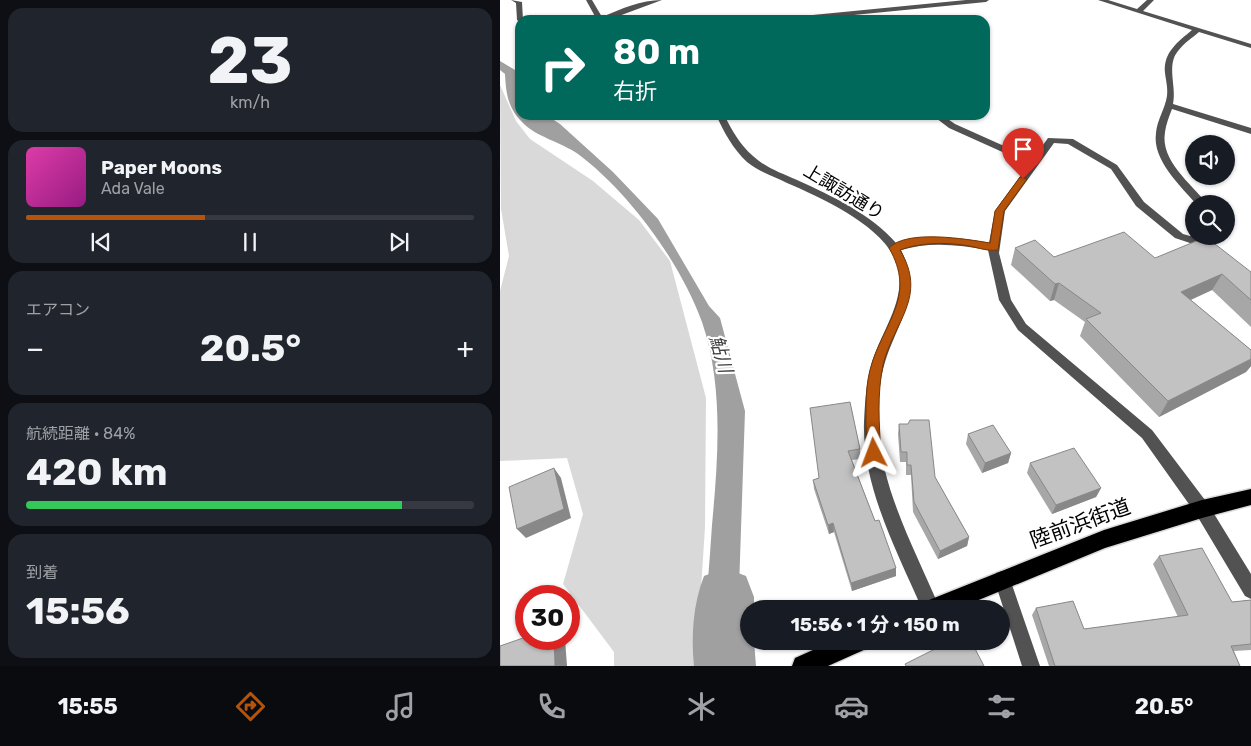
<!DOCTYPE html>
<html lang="ja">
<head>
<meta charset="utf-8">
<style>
  :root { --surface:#171b24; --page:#20242c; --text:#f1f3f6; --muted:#9ea1a6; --line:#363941; --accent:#b45309 }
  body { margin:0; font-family:Rubik,"Noto Sans JP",sans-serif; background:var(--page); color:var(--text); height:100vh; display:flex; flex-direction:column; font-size:19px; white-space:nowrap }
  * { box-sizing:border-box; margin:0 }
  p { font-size:16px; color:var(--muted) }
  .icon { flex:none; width:28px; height:28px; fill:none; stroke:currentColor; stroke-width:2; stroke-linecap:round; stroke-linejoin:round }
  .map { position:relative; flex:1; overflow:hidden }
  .panel { display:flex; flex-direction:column; gap:8px; padding:8px; background:#0d0f14; width:500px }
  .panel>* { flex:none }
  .banner { position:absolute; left:15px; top:15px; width:475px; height:105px; border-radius:15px; box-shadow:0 1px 4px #0004; background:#00695c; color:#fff; overflow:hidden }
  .tools { position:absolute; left:685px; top:135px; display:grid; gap:10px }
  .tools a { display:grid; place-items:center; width:50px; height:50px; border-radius:50%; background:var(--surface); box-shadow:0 1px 4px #0004; font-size:25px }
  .speed { position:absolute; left:15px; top:585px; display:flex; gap:10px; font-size:25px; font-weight:700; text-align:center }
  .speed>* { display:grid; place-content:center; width:65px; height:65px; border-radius:50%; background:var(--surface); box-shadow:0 1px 4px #0004; line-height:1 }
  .speed .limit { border:8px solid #d22; background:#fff; color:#111 }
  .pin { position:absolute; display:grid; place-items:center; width:42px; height:42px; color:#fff; margin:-51px -21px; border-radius:50% 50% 50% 0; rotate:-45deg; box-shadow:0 0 5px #0007 }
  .pin .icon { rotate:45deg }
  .me { position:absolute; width:55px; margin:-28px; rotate:357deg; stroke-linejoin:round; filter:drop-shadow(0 0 4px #0008) }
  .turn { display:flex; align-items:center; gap:18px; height:105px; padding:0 15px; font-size:22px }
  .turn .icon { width:65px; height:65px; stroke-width:2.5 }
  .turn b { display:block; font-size:35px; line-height:42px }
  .big { font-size:38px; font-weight:700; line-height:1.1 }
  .panel .tile { flex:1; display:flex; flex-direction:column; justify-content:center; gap:8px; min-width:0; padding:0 18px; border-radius:15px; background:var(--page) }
  .panel .dial { align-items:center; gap:0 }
  .dial b { font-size:65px; line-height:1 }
  .song { display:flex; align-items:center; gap:15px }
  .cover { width:60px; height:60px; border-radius:8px; background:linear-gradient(135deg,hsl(320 70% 55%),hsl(310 70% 35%)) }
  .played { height:5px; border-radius:2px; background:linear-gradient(90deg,var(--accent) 40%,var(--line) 40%) }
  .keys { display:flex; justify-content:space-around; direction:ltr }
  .heat { display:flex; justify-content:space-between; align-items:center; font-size:28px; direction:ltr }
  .charge { height:8px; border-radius:4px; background:linear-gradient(90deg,#34c759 84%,var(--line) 0) }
  .trip { position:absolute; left:240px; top:600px; width:270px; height:50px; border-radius:25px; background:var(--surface); box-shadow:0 1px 4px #0004; font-weight:700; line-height:50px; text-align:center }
  .tabs { display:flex; height:80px; justify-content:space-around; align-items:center; background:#090b0e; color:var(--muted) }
  .tabs .icon { width:35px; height:35px }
  .tabs .selected { color:var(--accent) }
  .tabs b { font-size:22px; color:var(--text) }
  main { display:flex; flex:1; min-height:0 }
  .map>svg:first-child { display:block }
</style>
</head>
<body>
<main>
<section class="panel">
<div class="tile dial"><b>23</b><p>km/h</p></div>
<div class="tile">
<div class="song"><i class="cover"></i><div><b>Paper Moons</b><p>Ada Vale</p></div></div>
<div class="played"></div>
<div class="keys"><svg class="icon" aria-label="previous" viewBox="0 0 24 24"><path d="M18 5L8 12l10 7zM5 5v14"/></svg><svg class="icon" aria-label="pause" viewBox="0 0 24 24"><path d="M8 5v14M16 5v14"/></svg><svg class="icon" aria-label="next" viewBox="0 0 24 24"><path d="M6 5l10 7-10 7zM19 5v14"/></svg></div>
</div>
<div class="tile"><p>エアコン</p>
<div class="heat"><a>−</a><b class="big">20.5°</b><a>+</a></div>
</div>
<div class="tile"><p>航続距離 · 84%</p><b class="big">420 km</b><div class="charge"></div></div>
<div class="tile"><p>到着</p><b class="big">15:56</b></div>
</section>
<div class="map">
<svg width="751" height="666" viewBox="0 0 751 666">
  <rect width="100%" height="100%" fill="#fff"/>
  <path fill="#d9d9d9" d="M0,85L16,121L30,139L93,181L139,220L170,261L206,398L205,527L196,666H114V652L63,584L83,514L67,458L0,461V291L9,256L1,209Z"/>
  <path fill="#a0a0a0" d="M0,61L15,70L20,76V115H46L60,124L113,172L158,219L209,306L220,318L245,411L237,648L200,664C205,618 209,571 212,525C218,459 224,386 202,322C180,262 129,192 78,154C61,142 36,137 22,122C8,108 6,94 5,74L0,70Z"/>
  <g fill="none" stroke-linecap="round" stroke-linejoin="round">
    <path fill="#a0a0a0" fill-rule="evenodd" d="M225,568L246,576L254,597V609H249V641H254L256,666H194C191,636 193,604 204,576Z"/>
    <defs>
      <g id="highway">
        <path d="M751,489V505L702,518L605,548L457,609H421L424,602L604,530L702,500Z"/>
        <path d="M333,641H369L366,649L328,666H292L295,658Z"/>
      </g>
    </defs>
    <use href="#highway" stroke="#dbdbdb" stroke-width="3"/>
    <g fill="#525252" fill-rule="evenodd">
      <path d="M11,0L22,2L23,20H20V22L17,20L16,3Z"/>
      <path d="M86,0H92L102,17C121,9 141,0 162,0L108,20H97Z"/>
      <path d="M466,0H489L486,2L303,20H279L282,18Z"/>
      <path d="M598,0H608L637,9L647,0H654L643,11L751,44V48L699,32C692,38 684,43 678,51C666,65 677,87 673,104L751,128V134L672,109C669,117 666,124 665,132C660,161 691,183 707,204H696C680,185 652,160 656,133C657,120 665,109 667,96C668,88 666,81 665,73C663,52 678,42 692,30Z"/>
      <path d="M216,115H224C232,130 240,145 253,156C266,168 281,173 297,180C332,196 371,214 397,244C427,234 458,237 489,243L495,211L529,164L449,128L432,115H442L455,124L533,159L548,138L573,139L617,165L644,202L683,234L690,236L694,233V236H700L697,242L693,244L675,238L636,206L611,169L568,144L554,143L505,211L499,253L511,300L526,324L652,430L708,504L751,574V599L745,596L696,514L642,438L518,330L499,300L488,250C459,245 430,241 401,250C423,294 398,321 385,362C379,382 377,405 378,426C382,492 415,549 440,609H422C397,551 362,487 364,422C365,403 366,384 371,366C380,332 410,297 396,261C381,225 322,198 287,183C274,176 259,172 247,162C233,149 224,132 216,115Z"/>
      <path d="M502,571L508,573L510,579L540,666H522L494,579L496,573Z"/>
    </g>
    <use href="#highway" fill="#000" fill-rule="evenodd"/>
  </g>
  <g fill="#a7a7a7">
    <path d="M515,248L554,257L655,258L751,272V327L712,290L691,300L751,350V366L746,372L659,417L580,336L585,322L554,300L550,301L511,265Z"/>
    <path d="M350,402L360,449V459L352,460L375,521L396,568V576L352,591L334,532L329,534L314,489L313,480L319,478Z"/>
    <path d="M399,424L435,477L469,537L467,546L438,559L413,512L411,475H406V462H400L398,434Z"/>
    <path d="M468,434L511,453L508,463L482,473L466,444Z"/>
    <path d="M530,463L601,488L596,497L552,514L527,473Z"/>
    <path d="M659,556L732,602L751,600V650L734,651L740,666H549L532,615L536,608L584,629L678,617L653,564Z"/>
  </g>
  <g fill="#888">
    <path d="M722,274L712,290L672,308L681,292Z"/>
    <path d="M559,283L554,300L550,301L555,284Z"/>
    <path d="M751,359V366L746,372L659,417L668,401Z"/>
    <path d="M511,453L508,463L482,473L485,463Z"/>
    <path d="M54,468L61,478L71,518L26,538L17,529Z"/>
    <path d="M601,488L596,497L552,514L556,505Z"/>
    <path d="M333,523L334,532L329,534L328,525Z"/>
    <path d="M469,537L467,546L438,559L440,551Z"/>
    <path d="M396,568V576L352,591L351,583Z"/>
    <path d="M54,639H65L67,666H55Z"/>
  </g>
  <g fill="#c2c2c2" stroke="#888">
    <path d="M624,232L655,258L706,237L751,272V300L722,274L681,292L751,350V359L668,401L586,319L601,313L559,283L555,284L515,248L535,240L554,257Z"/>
    <path d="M350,402L360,449L348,451L375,521L379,520L396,568L351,583L333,523L328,525L313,480L319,478L310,408Z"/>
    <path d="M410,420H429L435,477L469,537L440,551L414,502L411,465H407V452H401L399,424H408Z"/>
    <path d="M493,425L511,453L485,463L468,434Z"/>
    <path d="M574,448L601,488L556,505L530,463Z"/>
    <path d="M54,468L64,509L17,529L9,487Z"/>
    <path d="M702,548L732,602L751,600V644L731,646L740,666H555L536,608L573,601L584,629L688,615L659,556Z"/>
    <path d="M26,637V639H54L55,666H0V646Z"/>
    <path d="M451,641H471L484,666H406L405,664Z"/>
  </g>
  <path fill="#b45309" stroke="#753606" d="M520,177L527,179L504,211L498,250C487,252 474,246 463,245C442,242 419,243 400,250C428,297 394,321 383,365C377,395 379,423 381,453L379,457H369C365,449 367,437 366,427C366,406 365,384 372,363C386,320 416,295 389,248C407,229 466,239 490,243L495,211Z"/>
  <g text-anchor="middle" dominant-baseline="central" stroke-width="4.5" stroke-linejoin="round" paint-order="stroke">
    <g font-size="18" fill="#000" stroke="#fff">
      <text transform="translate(344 192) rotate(31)">上諏訪通り</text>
    </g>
    <g font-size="19" font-style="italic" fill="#414141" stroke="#fff">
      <text transform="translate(221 354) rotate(74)">鮎川</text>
    </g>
    <g font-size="21" fill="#000" stroke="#fff">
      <text transform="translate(580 523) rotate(-20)">陸前浜街道</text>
    </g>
  </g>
</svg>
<div class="tools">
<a><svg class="icon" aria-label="sound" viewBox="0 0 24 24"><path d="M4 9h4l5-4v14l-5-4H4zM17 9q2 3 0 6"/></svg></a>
<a><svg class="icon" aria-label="search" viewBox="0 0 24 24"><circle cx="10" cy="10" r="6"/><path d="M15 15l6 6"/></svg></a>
</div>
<div class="speed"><div class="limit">30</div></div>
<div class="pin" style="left:523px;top:179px;background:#d93025"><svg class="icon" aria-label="arrive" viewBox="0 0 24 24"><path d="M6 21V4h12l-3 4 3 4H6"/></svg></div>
<svg class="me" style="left:374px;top:453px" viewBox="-20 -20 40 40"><path d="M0-17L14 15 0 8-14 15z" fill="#b45309" stroke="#fff" stroke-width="4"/></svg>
<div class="trip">15:56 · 1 分 · 150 m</div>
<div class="banner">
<div class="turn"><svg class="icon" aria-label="right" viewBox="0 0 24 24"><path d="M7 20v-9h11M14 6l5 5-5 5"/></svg><div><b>80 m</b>右折</div></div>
</div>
</div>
</main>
<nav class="tabs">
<b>15:55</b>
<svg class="icon selected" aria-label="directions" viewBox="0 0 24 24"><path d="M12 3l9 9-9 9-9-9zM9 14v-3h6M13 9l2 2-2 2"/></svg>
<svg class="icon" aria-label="music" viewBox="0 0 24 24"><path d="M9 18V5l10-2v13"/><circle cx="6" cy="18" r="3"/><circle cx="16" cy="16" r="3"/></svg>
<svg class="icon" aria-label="phone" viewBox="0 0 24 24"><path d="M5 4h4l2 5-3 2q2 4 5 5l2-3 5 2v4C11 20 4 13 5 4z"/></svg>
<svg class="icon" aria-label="climate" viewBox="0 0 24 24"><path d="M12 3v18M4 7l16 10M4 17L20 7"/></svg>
<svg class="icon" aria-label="car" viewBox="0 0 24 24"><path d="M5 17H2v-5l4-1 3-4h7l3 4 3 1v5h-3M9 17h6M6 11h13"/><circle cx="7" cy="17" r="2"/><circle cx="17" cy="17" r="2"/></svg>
<svg class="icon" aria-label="filters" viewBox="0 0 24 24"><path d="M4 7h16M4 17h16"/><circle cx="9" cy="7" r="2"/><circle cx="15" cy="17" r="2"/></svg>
<b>20.5°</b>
</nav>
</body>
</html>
